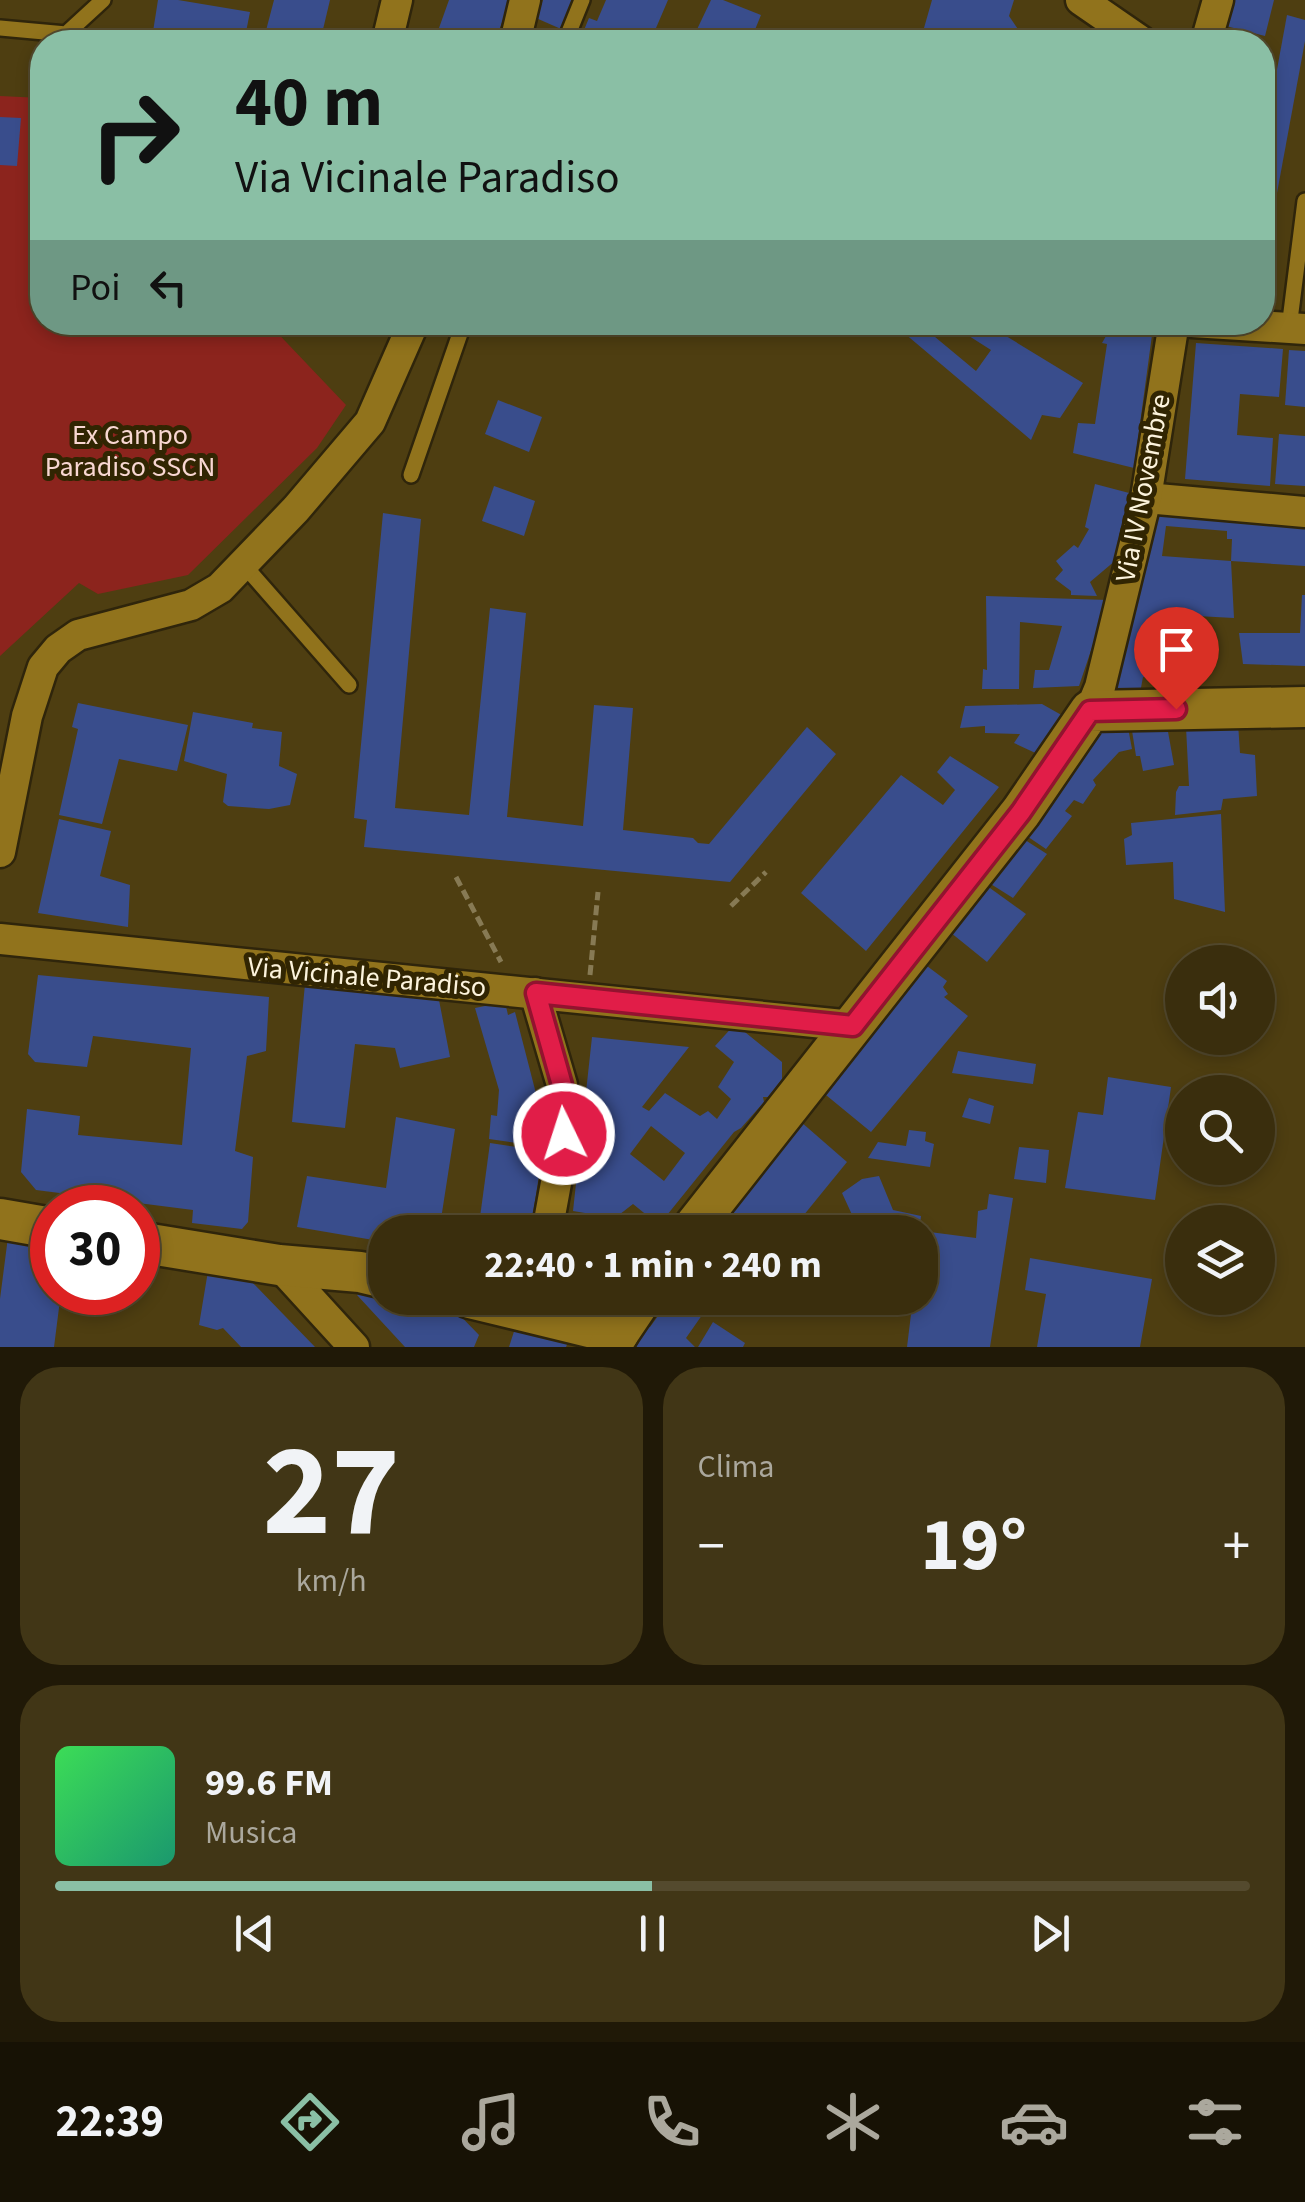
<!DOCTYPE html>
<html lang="it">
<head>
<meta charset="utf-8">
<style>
  :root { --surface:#3a2e0d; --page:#413616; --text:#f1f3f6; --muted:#aba89d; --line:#544a2e; --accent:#8abfa5 }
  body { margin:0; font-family:"Source Sans 3",sans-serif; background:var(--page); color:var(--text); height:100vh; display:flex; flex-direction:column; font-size:38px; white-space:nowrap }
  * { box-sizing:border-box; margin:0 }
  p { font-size:32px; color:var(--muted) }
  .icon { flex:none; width:55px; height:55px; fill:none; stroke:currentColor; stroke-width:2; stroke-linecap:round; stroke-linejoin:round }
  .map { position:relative; height:1347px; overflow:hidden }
  .panel { display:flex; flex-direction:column; gap:20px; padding:20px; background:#201907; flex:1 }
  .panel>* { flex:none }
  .top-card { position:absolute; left:30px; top:30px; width:1245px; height:305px; border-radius:40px; box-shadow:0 5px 15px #0003,0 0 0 2px var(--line); background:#8abfa5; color:#111; overflow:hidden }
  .controls { position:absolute; left:1165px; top:945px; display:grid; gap:20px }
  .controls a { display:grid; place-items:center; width:110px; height:110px; border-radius:50%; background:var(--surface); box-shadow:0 5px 15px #0003,0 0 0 2px var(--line); font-size:50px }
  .speed { position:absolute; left:30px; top:1185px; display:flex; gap:20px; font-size:50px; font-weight:700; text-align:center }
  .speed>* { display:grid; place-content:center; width:130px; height:130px; border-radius:50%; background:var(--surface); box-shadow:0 5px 15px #0003,0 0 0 2px var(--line); line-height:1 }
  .speed .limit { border:15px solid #d22; background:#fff; color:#111 }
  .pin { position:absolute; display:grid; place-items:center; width:85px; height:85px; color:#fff; margin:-102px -42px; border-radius:50% 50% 50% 0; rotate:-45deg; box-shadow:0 0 10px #0007 }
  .pin .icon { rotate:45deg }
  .me { position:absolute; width:110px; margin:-55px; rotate:356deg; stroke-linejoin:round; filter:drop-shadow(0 0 8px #0008) }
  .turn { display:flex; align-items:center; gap:35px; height:210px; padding:0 40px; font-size:45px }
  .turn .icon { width:130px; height:130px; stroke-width:2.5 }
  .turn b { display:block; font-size:70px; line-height:85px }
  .then { display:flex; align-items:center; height:95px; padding:0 40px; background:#0003; gap:20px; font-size:38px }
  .big { font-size:75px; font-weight:700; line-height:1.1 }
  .panel .tile { flex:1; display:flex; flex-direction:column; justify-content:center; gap:15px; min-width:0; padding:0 35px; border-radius:40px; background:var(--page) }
  .panel .dial { align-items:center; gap:0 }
  .dial b { font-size:130px; line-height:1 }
  .song { display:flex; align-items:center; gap:30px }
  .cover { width:120px; height:120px; border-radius:15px; background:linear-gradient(135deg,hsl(130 70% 55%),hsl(160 70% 35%)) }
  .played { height:10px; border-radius:5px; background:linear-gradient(90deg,var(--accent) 50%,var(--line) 50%) }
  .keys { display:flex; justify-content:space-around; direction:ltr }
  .heat { display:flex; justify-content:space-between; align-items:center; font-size:55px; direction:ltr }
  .panel .tiles { flex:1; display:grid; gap:20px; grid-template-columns:1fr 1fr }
  .tile:last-child { grid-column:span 2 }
  .trip { position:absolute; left:368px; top:1215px; width:570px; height:100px; border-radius:40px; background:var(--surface); box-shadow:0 5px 15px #0003,0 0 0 2px var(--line); font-weight:700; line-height:100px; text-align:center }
  .dock { display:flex; height:160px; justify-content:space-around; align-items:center; background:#171205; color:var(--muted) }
  .dock .icon { width:70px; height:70px }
  .dock .selected { color:var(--accent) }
  .dock b { font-size:45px; color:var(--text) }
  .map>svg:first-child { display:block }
</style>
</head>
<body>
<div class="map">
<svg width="1305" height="1347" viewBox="0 0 1305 1347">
  <rect width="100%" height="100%" fill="#4e3e11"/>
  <path fill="#8c241d" d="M0,96L42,98V322L268,323L346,405L317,448L188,575L98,594L79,583L0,656Z"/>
  <g fill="#394d8c" fill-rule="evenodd">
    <path d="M158,0H178L250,12L244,42H179L152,38Z"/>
    <path d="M274,0H330L320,42H263Z"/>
    <path d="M449,0H510L495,42H434Z"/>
    <path d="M543,0H573L561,29L536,18Z"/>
    <path d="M606,0H668L650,42L612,28L606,42H579L589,18L597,21Z"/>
    <path d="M711,0H723L761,15L750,42H691Z"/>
    <path d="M932,0H1014L1009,16L1022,35L1038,42H920Z"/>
    <path d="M1229,0H1274L1265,36L1222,25Z"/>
    <path d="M1287,15L1305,20V41L1277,193L1262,191V151Z"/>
    <path d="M0,117L21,118L17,166L0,165Z"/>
    <path d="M1262,204L1272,205L1265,258H1262Z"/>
    <path d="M891,322H917L976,371L991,350L947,322H983L1083,383L1060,418L1042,415L1031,440Z"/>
    <path d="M1114,322L1130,331L1152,335L1134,468L1073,453L1078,423L1095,424L1107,344L1102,343Z"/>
    <path d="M1196,343L1283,349L1279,397L1240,394L1237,435L1273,438L1270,486L1185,479Z"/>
    <path d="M1289,350L1305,351V407L1285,405Z"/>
    <path d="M498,400L542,417L529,452L485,434Z"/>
    <path d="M1279,434L1305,436V486L1275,484Z"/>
    <path d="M1095,484L1133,494L1116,560L1090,582L1097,596L1071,595V591L1055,579L1063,570L1056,561L1074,545L1078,548L1089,529L1085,527Z"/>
    <path d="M494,486L535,501L524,536L482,521Z"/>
    <path d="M1149,508L1305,518V566L1231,561L1232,539H1227V531L1166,526L1162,556L1231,561L1234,618L1178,615L1176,623H1169L1168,693L1162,692V680L1143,677L1140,693L1111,690Z"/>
    <path d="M383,513L421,519L395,808L469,815L490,608L526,613L507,817L583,826L594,705L633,708L623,830L693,838L698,843L709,844L807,727L836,754L730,882L364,847L367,820L354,818Z"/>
    <path d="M1302,595H1305V666L1243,664L1239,633H1300Z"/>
    <path d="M986,596L1108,600L1079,686L1033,688L1035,670H1049L1062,626L1020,622L1019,689H982L983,669L987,670Z"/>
    <path d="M78,703L188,725L177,771L119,759L102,824L59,815L78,729L72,727Z"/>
    <path d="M1042,704L1065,717L1044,757L1014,743L1020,734L985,733V726L960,728L965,706Z"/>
    <path d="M193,712L253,723L252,728L282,732L279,766L297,774L290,805L269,809L228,806L223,802L227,774L184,761Z"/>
    <path d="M1165,715L1174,765L1143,771L1140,756H1136L1130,718Z"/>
    <path d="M1126,717L1132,749L1119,752L1093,780L1096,785L1083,804L1074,800L1065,811L1072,816L1046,849L1015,828L1103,721Z"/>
    <path d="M1238,723L1240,753L1255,755L1257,796L1223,799L1221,810L1175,815L1176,792L1179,786H1189L1186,727Z"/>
    <path d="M950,756L999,787L866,951L801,893L901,775L943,805L955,790L937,772Z"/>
    <path d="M1221,814L1225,912L1174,899L1173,862L1126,865L1124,839L1132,835L1131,823Z"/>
    <path d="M59,819L111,831L100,876L130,885L128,927L38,913Z"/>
    <path d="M1022,838L1047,854L1013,898L986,881Z"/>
    <path d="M983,883L1026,914L987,962L945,928Z"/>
    <path d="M919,960L947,981L943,987L948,994L944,997L968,1016L871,1132L815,1086Z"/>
    <path d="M38,975L269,997L266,1051L247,1056L235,1151L253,1157L248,1222L242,1229L192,1223L193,1210L36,1190L21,1172L27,1109L80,1116L78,1135L182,1145L191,1048L93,1036L87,1067L35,1062L28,1054Z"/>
    <path d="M305,984L439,1000L450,1057L400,1068L395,1048L355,1044L345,1128L292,1122Z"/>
    <path d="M505,1002L508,1015L515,1012L540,1109L539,1121L547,1122L543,1147L489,1139L491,1115L497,1116L499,1090L475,1008Z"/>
    <path d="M735,1024L782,1062V1079L768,1097H763L764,1102L741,1128L734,1132L659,1225L633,1204L615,1218L573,1211L592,1037L689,1047L642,1107L649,1111L665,1093L700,1116L708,1111L717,1119L731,1099L718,1087L734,1062L715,1046ZM651,1126L685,1153L664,1181L630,1154Z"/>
    <path d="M958,1051L1036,1064L1033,1084L952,1073Z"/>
    <path d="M1108,1077L1171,1087L1155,1200L1065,1188L1078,1112L1103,1115Z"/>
    <path d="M969,1098L994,1106L990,1124L962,1117Z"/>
    <path d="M793,1115L847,1162L790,1232H709Z"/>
    <path d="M396,1117L455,1129L439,1232H385V1242L297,1227L307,1176L386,1188Z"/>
    <path d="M909,1130L926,1132L925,1141L934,1144L930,1167L868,1158L878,1142L906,1146Z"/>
    <path d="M490,1143L543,1151L530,1232H478Z"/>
    <path d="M1019,1147L1049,1150L1046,1183L1014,1179Z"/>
    <path d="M879,1176L893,1210L921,1216L919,1232H860L842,1193L862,1179Z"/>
    <path d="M989,1194L1013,1198L990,1347H907L913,1298H920L922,1231L976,1238L978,1211L987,1209Z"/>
    <path d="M8,1237L52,1243V1292H61L54,1347H0V1299Z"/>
    <path d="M1030,1258L1152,1279L1140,1347H1037L1046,1294L1025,1290Z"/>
    <path d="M208,1271L250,1280L315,1347H241L223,1328L217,1330L199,1325Z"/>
    <path d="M369,1283L385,1286V1298H443L479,1335L474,1347H405L357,1295Z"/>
    <path d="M71,1292H105V1299Z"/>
    <path d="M662,1298H714L686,1338L695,1347H629L640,1328L650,1327L663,1309Z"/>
    <path d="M518,1319L571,1335L566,1347H509Z"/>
    <path d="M713,1322L745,1343L743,1347H698Z"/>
  </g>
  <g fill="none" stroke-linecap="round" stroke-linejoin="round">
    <defs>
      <g id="lane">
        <path d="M0,28L66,34L103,0"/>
        <path d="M565,42L582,0"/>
        <path d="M1289,328L1305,201"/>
        <path d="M411,475L464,322"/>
        <path d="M243,564L349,685"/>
      </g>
      <g id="street">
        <path d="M1081,0L1142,42"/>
        <path d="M387,42L397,0"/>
        <path d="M515,42L525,0"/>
        <path d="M1206,42L1218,0"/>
        <path d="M1192,322L1305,329"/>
        <path d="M1146,498L1305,512"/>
        <path d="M1090,711L1100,687L1146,498L1174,322"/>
        <path d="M0,852L27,716L43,667L58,649L78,635L191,605L220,588L296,509L370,422L414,322"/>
        <path d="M0,939L853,1026"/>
        <path d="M535,993L562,1085L565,1134L547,1232"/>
        <path d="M279,1265L354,1347"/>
      </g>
      <g id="secondary">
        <path d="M0,1219L52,1228"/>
        <path d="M690,1232L1021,812L1090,711L1305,707"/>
        <path d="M138,1242L279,1265L360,1272L385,1278"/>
        <path d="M470,1298L618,1334"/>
        <path d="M609,1347L642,1298"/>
      </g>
    </defs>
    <use href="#lane" stroke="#2f250b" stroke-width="20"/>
    <use href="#street" stroke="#2f250b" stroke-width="35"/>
    <use href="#secondary" stroke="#2f250b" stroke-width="45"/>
    <g stroke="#877a54" stroke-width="5" stroke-dasharray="10 5" stroke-linecap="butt">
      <path d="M456,877L501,962"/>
      <path d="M731,906L766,872"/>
      <path d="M590,975L598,892"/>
    </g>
    <use href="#lane" stroke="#91731c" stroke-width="15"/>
    <use href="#street" stroke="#91731c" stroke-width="30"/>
    <use href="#secondary" stroke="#91731c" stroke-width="40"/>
  </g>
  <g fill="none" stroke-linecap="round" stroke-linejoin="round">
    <defs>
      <path id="route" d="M564,1134L562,1085L536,993L853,1026L1021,812L1090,711L1176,709"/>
    </defs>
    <use href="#route" stroke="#92132f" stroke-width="25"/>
    <use href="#route" stroke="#e11d48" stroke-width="18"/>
  </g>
  <g text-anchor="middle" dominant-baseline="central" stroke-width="10" stroke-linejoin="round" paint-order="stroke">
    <g font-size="28" fill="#f8d7d2" stroke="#312502">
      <text x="130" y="435">Ex Campo<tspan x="130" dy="32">Paradiso SSCN</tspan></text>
    </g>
    <g font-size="28" fill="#fcf3dc" stroke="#312502">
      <text transform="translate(1143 488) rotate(-79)">Via IV Novembre</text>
      <text transform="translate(367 977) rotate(5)">Via Vicinale Paradiso</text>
    </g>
  </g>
</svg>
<div class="controls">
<a><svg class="icon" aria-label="sound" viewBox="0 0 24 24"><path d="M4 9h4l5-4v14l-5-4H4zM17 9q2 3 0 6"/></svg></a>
<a><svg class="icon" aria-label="search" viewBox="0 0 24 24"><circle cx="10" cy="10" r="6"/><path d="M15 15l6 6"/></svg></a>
<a><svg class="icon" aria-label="layers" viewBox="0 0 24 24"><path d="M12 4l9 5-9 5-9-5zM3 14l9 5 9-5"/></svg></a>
</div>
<div class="speed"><div class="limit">30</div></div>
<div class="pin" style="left:1176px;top:709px;background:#d93025"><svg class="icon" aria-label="arrive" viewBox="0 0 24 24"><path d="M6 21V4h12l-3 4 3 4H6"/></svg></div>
<svg class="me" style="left:564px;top:1134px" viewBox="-20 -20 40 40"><circle r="17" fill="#e11d48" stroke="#fff" stroke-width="3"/><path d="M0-11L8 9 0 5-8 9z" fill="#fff"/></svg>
<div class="trip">22:40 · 1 min · 240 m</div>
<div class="top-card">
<div class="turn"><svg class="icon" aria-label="right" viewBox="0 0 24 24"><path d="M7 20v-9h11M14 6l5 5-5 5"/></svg><div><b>40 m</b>Via Vicinale Paradiso</div></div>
<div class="then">Poi<svg class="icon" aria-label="left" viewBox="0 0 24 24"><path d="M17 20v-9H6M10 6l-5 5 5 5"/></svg></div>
</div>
</div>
<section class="panel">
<div class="tiles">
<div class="tile dial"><b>27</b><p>km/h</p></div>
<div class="tile"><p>Clima</p>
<div class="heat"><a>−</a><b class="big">19°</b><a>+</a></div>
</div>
<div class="tile">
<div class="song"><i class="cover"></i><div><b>99.6 FM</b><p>Musica</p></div></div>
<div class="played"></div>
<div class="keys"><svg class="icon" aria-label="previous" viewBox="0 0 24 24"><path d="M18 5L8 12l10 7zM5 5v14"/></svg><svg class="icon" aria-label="pause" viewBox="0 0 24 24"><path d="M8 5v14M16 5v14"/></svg><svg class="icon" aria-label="next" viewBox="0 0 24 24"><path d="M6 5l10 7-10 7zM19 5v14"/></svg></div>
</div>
</div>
</section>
<nav class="dock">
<b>22:39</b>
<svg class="icon selected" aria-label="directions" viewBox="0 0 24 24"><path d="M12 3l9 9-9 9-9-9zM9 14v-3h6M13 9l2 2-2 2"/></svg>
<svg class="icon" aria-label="music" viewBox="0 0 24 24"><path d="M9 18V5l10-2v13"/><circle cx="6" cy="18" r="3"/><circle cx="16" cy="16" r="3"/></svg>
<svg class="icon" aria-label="phone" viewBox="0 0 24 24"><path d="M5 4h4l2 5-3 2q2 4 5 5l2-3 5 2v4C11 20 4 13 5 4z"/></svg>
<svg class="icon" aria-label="climate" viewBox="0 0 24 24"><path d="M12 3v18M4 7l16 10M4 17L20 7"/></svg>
<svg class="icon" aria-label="car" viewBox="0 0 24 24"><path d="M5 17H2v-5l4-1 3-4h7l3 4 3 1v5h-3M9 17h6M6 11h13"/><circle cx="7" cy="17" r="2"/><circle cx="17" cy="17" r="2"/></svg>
<svg class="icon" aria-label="filters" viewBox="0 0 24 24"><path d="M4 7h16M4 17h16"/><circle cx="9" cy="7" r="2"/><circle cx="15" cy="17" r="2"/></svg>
</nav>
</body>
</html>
